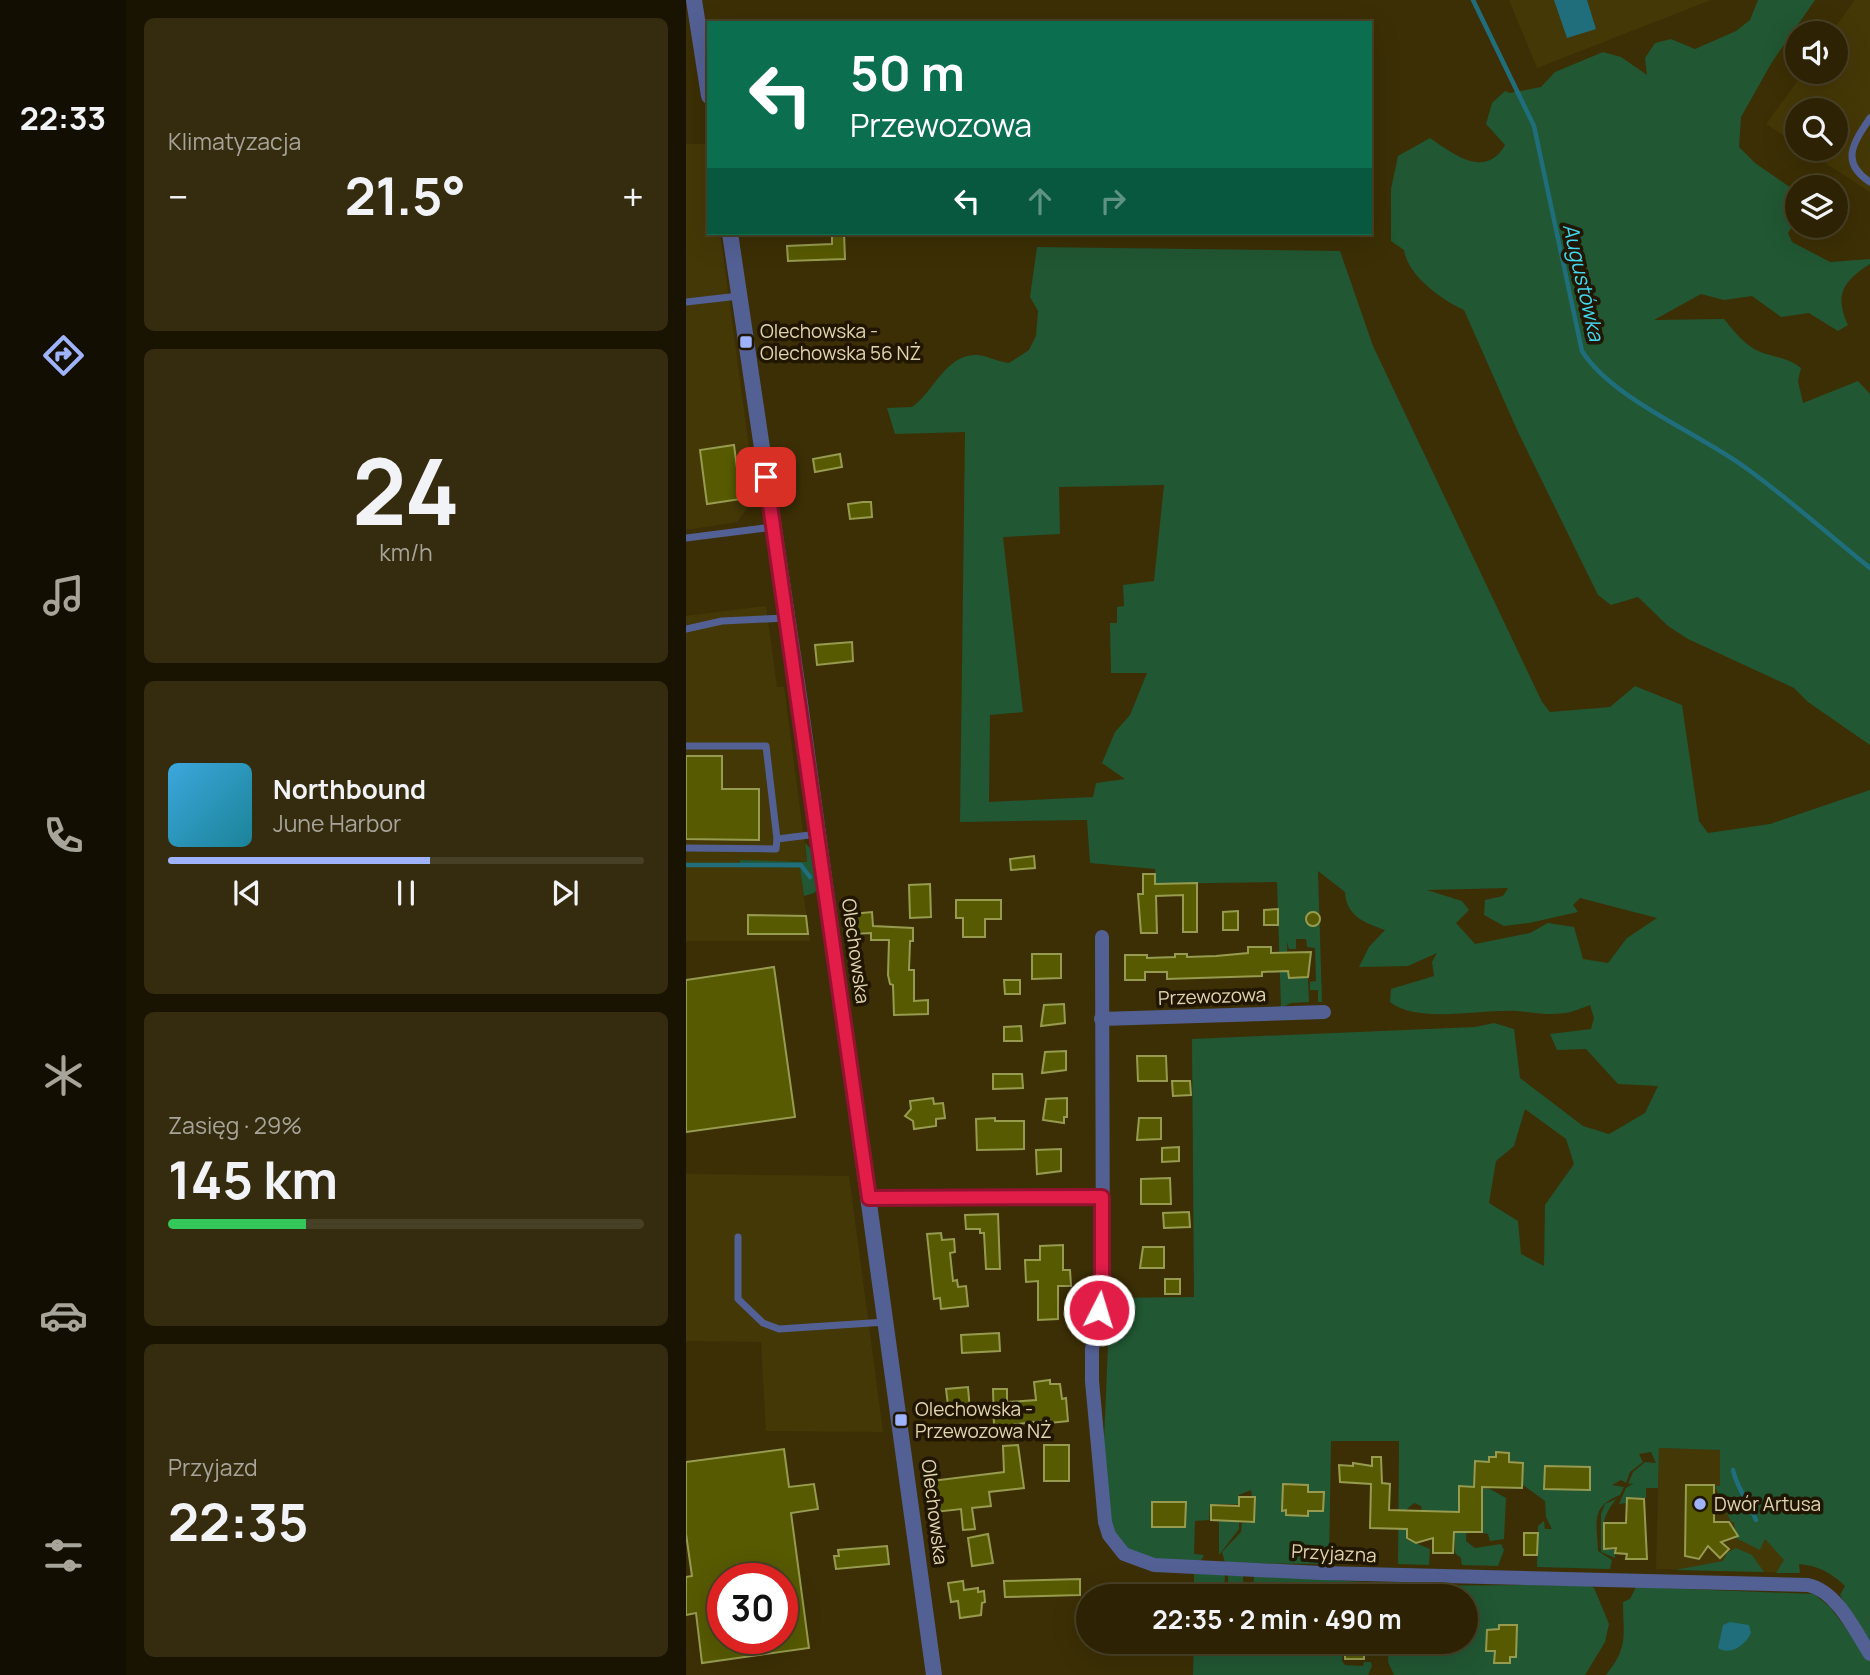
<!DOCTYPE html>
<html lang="pl">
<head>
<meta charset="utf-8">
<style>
  :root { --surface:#2d2304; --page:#352b0e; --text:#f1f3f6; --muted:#a7a49a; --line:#484026; --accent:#9fb3fd }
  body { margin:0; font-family:Manrope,sans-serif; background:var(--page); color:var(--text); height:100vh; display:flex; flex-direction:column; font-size:26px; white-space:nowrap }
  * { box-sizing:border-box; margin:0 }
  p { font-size:23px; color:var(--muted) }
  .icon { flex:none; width:38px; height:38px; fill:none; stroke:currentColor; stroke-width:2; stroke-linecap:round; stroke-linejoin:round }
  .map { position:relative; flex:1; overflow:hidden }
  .side { display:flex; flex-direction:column; gap:18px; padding:18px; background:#191302; width:560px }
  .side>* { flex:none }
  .guide { position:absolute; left:21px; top:21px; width:665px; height:214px; border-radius:0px; box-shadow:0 7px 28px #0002,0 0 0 2px var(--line); background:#0b6e4f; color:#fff; overflow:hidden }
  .controls { position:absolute; left:1099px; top:21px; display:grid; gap:14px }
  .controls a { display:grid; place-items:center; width:63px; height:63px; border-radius:50%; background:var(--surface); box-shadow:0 7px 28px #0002,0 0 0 2px var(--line); font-size:35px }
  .speed { position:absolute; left:21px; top:1563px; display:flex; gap:14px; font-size:35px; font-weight:700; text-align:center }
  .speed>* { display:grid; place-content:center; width:91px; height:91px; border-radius:50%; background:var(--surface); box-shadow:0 7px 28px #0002,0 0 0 2px var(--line); line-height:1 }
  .speed .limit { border:10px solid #d22; background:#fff; color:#111 }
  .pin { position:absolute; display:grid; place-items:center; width:60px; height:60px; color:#fff; margin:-30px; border-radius:14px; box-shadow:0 4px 10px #0006 }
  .me { position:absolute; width:77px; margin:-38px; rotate:5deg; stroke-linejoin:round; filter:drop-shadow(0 0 5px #0008) }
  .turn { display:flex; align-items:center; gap:24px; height:147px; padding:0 28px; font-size:32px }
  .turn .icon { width:91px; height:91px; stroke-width:2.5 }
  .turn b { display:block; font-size:49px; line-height:60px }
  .lanes { display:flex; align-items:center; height:66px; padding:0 28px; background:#0003; justify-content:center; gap:35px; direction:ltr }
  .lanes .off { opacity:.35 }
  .big { font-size:52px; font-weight:700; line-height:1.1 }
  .side .card { flex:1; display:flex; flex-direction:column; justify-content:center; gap:10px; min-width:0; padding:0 24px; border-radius:10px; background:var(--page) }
  .side .dial { align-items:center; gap:0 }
  .dial b { font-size:91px; line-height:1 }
  .song { display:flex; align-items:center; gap:21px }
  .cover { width:84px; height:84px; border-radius:10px; background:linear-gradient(135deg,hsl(200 70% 55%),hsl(190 70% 35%)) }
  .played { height:7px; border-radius:4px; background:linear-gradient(90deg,var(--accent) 55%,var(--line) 55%) }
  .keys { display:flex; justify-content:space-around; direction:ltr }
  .heat { display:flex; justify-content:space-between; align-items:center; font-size:38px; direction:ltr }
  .charge { height:10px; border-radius:5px; background:linear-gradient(90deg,#34c759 29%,var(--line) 0) }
  .trip { position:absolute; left:390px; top:1584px; width:402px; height:70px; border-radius:35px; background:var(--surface); box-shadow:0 7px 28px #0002,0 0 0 2px var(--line); font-weight:700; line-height:70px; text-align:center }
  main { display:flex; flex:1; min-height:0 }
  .menu { display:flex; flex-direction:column; width:126px; justify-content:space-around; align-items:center; background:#120e02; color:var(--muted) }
  .menu .icon { width:49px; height:49px }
  .menu .selected { color:var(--accent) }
  .menu b { font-size:32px; color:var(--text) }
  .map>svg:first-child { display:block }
</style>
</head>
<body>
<main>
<nav class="menu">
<b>22:33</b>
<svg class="icon selected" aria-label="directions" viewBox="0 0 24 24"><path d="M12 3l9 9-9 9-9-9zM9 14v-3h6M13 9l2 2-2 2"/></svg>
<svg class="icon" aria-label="music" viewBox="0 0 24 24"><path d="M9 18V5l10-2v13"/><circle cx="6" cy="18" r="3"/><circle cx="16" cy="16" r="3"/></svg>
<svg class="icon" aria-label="phone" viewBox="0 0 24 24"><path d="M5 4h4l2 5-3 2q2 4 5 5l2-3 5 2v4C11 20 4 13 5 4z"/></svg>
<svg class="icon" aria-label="climate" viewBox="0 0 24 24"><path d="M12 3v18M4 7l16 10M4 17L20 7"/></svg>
<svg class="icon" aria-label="car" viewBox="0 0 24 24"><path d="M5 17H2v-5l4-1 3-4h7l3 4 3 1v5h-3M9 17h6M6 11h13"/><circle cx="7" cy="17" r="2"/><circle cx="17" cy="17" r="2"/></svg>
<svg class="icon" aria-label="filters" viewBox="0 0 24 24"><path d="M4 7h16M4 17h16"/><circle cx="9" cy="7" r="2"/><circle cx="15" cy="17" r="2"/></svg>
</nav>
<section class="side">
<div class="card"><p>Klimatyzacja</p>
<div class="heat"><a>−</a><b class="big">21.5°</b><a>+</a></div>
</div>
<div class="card dial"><b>24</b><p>km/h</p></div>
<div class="card">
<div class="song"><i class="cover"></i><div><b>Northbound</b><p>June Harbor</p></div></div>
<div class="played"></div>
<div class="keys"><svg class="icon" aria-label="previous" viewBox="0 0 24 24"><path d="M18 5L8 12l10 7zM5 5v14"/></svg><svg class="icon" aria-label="pause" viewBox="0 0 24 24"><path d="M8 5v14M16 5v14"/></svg><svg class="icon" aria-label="next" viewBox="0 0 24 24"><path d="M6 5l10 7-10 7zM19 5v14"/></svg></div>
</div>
<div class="card"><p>Zasięg · 29%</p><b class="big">145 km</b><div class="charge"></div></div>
<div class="card"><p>Przyjazd</p><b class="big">22:35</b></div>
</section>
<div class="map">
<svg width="1184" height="1675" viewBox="0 0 1184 1675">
  <rect width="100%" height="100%" fill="#3c2f05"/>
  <g fill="#453807">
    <path d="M823,0H1025L851,68Z"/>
    <path d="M1169,0H1184V192L1118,149H1150V110H1111V144L1080,124L1118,72H1150V33H1145Z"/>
    <path d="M0,144H22L23,233H34L71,506L62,507L51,522L7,529H0Z"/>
    <path d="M80,606L91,687H98L121,862L109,860L54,867L114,868L124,941H0V616Z"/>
    <path d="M0,1174L163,1176L197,1432L80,1431L75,1342L0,1341Z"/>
    <path d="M973,1448L1044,1450L1113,1573L970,1569Z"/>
  </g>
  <g fill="#215733" fill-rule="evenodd">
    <path d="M1072,0H1129L1086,62L1055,117L1053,147L1069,163L1111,192V226H1129L1106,227L1102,233L1106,242L1144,262L1184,259V264C1157,281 1148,295 1162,325L1152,331L1123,313L1095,317L1066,296L1038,300L1015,294L968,320L1038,319C1047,330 1057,343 1070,350C1086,358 1101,356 1115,368L1112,381L1117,403L1172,381L1184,394V745L1122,702L1108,688L1002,639L982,626L952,597L925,605L912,595L832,432L778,310C756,300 722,276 718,250L705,241V189L712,156L744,138C768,155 800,179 819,145L800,124L806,103L819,91L824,93L855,87L869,72L917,52L935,57L961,75L959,58L969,43L985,39L1009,49L1050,31L1064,20Z"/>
    <path d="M351,247L654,251L687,346L856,702L864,712L924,707L949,686L996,705L1013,821L1022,833L1084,824L1184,790V1648L1154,1595L1159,1586C1144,1572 1133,1566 1113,1564L1114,1573H1090L1098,1560L1079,1539L1074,1550L1050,1538L1048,1522H1045L1029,1486H1034V1450L973,1448L972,1488H960V1498L941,1497L940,1503L933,1504L940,1488L948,1483L942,1484L947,1472L959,1462L970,1463L965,1452L953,1454L957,1462L944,1472L940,1483L935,1480L926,1485L938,1487L934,1495C904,1507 911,1522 912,1551L926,1560L924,1569L851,1567L852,1526L858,1521L859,1529H866L860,1517L859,1501L837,1485V1462L824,1461V1452L810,1451L809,1456L803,1457L802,1461H788L787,1488L804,1489L820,1498L818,1539L804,1541L802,1534L797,1533V1501L782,1500L780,1541L789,1548L815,1544L818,1550L812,1566L776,1565L775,1558L769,1553V1511L736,1513L735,1506L728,1503L720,1510V1539L744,1549L743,1565L712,1564L713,1441H645L643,1564L539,1563L536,1552L555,1532L556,1523H568L570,1496H566L565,1490L553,1495L552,1504H524L523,1520L509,1521L508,1554L518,1555L514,1562L470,1561L444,1552L426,1530L418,1440L424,1298L508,1297L506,1039L789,1027L808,1023L828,1029L834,1078L897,1126L923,1134L959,1113L972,1086L932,1084L900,1049L871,1050L864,1034L905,1029L908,1018L904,1005C896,1008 887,1012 879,1013C862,1016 847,1012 830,1011C796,1009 731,1024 704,1002L705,989L748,976L746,962L751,953L722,966L673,967L683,947L699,930C679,923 660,916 659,892L632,871L636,1002H632V990H624V982L630,981L629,948L621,947L620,939H610V949H603L601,942L602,978H622L623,1002L605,1003L595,1008L591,882L470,884L469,869L404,863L401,820L274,822L279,432L209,434L201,408L226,407C246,394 260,354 290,355C300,355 312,362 323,363L343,350L350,336L352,311L344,297ZM478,485L468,581L437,585L438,606L431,607V623H424L425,673H461L444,715L429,732L416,763L439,779L410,783L407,797L303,802L304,715L337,712L317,537L374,534L373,487ZM822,888L817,896L799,900L798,915L818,926L843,923L892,912L887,905L894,898L971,918L941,938L922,963L897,959L888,927L862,923L844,933L789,944L770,923L783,910L776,901L741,890ZM839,1109L880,1139L888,1164L859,1205L858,1266L835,1254L832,1221L803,1203L810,1161L828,1146Z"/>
    <path d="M119,843L127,851L134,887L128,893L118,896L114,868L54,867V860L121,862Z"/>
    <path d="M930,1499C916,1518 917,1522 917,1549L929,1550V1558L915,1552V1514L919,1504Z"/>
    <path d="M533,1521L553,1522V1529L533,1555Z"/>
    <path d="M1050,1548L1066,1555L1078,1572L989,1570L1037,1561L1041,1553Z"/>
    <path d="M508,1572L539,1573L538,1596H508Z"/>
    <path d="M542,1573L557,1574V1596H542Z"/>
    <path d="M568,1575L678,1582L679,1596H567Z"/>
    <path d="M844,1585L906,1586L909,1590L923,1624L919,1642L899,1675H708L702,1662L703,1642H780V1596H704L705,1586Z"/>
    <path d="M950,1587L1128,1594L1144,1607L1184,1660V1675H920C943,1647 937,1635 937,1602L944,1599Z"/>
    <path d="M508,1642H529L530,1653L543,1646H567V1642H658L656,1661L659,1665L677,1666L678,1662H685L686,1666L682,1675H507Z"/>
  </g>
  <g fill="#206e7c">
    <path d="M868,0H901L910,29L881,38Z"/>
    <path d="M1044,1622L1063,1625L1065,1633C1059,1645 1045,1656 1032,1648L1037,1625Z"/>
  </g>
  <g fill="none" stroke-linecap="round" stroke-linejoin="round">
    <g stroke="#206e7c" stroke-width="4.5">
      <path d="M787,0L848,126L896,351C926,399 1013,433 1060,468C1103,499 1143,535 1184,568"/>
      <path d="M0,865H115L124,877"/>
      <path d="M1047,1470C1051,1489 1063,1502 1070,1520"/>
    </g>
  </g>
  <g fill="#575a01" stroke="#969b4f" stroke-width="2" fill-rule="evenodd">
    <path d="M146,233H158L159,259L102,261L101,246L146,244Z"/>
    <path d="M48,445L55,499L21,504L14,450Z"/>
    <path d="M154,454L156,467L129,472L127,459Z"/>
    <path d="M177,502H185L186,517L164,519L162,504Z"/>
    <path d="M166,642L167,661L131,665L129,645Z"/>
    <path d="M0,756H36V789H73V840L0,839Z"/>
    <path d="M348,856L349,868L325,870L324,859Z"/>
    <path d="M457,874H469V884L511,883V932H497V895L470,896L471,933H455L452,894H457Z"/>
    <path d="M244,884L245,917L224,918L223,885Z"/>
    <path d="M270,900H315V919H299V937H277V918H270Z"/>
    <path d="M592,909V925H578V910Z"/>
    <path d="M552,911V930H537V912Z"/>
    <path d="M186,912L187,926L227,928V941H224L223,970H228V1001L242,1000V1014L208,1015L207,985L204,984L202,975L203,940H185V933L167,934L166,914Z"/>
    <circle cx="627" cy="919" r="7"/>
    <path d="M62,915L120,916L122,934H62Z"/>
    <path d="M562,947H585V953L625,952L622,977L603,978L602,971L576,972V976L481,979V972H459V980H439V955H461V958L489,957V954H501V957L530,956L562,953Z"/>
    <path d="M346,954H375V978L346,979Z"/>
    <path d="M88,967L109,1117L0,1132V980Z"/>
    <path d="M318,980H334V994H319Z"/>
    <path d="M378,1004L379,1023L355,1026L358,1005Z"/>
    <path d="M335,1026L336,1041H318V1027Z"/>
    <path d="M380,1051V1070L356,1073L359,1052Z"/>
    <path d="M451,1056H480L481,1081H452Z"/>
    <path d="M307,1074H336L337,1088L307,1089Z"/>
    <path d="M486,1081H504L505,1095L487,1096Z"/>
    <path d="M247,1098L248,1104L257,1103L259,1118L250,1119V1126L228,1129L227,1121L219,1116L225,1109L224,1101Z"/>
    <path d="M381,1098V1117H378V1123L357,1120L360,1099Z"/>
    <path d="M309,1118V1121H338V1149L291,1150L290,1119Z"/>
    <path d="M453,1118H475V1139L451,1140Z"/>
    <path d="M493,1147V1161L476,1162V1148Z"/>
    <path d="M375,1149V1171L351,1174L350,1150Z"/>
    <path d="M484,1178L485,1204H455V1179Z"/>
    <path d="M503,1212L504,1227L478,1228L477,1213Z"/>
    <path d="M312,1214L314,1269H300L298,1233H294V1229H280L279,1215Z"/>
    <path d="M255,1233L256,1240L268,1239L269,1252L264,1253L267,1281L271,1280L272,1287L280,1286L282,1306L255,1309L254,1298L248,1299L241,1234Z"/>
    <path d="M377,1245V1270H384L385,1286H372V1319L352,1320V1281L340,1282L339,1260H354V1246Z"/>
    <path d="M457,1247H478V1268H454Z"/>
    <rect x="479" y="1279" width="15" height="15"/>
    <path d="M313,1333L314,1351L276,1353L275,1335Z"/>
    <path d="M364,1380V1384H374L376,1399L380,1398L382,1421L364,1423V1420L308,1427L307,1389H321V1402L350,1400L348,1382Z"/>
    <path d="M282,1387L284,1411L263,1413L260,1389Z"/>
    <path d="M332,1445L338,1488L303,1492L305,1506L286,1508L289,1529L277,1530L275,1509L249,1512L245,1481L318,1472L317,1446Z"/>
    <rect x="358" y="1445" width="25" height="36"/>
    <path d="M98,1449L103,1487L128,1484L132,1509L105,1513L123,1648L16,1663L10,1613L0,1615V1577L6,1576L0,1534V1462ZM37,1578H96V1638H37Z"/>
    <path d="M810,1452L823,1453V1462L837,1463L836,1488L796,1487V1532H768L767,1553H747V1538L730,1543L721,1538V1529L684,1528L685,1484L654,1482L653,1465L667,1466V1463L686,1466V1457H695L696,1483L704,1484L703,1510L773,1512V1486L788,1487L789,1461L803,1462V1457H810Z"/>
    <path d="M859,1466L904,1467V1490L858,1489Z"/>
    <path d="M597,1484L622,1485V1492H638L637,1511H622V1516L600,1515V1510L596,1511Z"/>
    <path d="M1000,1485H1028V1522H1043L1052,1536L1035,1542L1043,1549L1034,1558L1022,1546L1013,1559L999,1556Z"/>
    <path d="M553,1497H569L568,1522L525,1520V1505L553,1506Z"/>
    <path d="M941,1498L958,1499L961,1559H940L941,1554L929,1553L930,1548L918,1549V1523H940Z"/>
    <path d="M466,1502H500L499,1527H466Z"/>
    <path d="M838,1533H852L851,1555H838Z"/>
    <path d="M302,1534L307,1563L286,1566L282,1538Z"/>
    <path d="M201,1546L203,1564L150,1569L148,1556H153L152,1550Z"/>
    <path d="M394,1579V1595L319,1597L318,1581Z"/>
    <path d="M277,1581L278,1590L292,1588V1592L298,1591L299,1602L296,1603L295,1615L274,1618L272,1601L265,1602L262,1583Z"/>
    <path d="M813,1625H831L830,1657H824V1663H808L809,1651H800L801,1630L813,1629Z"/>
    <path d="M659,1642H685V1654H678V1659H659Z"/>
  </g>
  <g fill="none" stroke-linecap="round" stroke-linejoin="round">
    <g stroke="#536094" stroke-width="7">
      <path d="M1184,118C1168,142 1153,162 1184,182"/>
      <path d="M0,302L53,296"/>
      <path d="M0,538L87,527"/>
      <path d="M0,629L36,621L100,618"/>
      <path d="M0,746H80L91,839"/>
      <path d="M0,848L90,849L91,839L132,834"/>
      <path d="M52,1237V1299L77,1323L93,1329L200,1322"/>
    </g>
    <g stroke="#536094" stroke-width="14">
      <path d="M416,937L417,1291L406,1349V1381L419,1522L423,1535L438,1554L468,1565L635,1573L1122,1585C1151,1591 1169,1631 1184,1654"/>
      <path d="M415,1019L638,1012"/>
      <path d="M183,1197H416"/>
    </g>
    <g stroke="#536094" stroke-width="16">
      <path d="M8,0L23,96"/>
      <path d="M44,233L114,703L248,1675"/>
    </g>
  </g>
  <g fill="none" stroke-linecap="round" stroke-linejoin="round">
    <defs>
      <path id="route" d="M80,477L183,1198L416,1197V1291L413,1310"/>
    </defs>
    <use href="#route" stroke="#92132f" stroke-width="18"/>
    <use href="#route" stroke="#e11d48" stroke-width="12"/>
  </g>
  <g fill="#9fb3fd" stroke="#211700" stroke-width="2.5">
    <rect x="53" y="335" width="14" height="14" rx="3.5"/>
    <rect x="208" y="1413" width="14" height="14" rx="3.5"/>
    <circle cx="1014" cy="1504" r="7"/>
  </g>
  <g text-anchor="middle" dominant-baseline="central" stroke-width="7" stroke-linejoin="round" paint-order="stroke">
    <g font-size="19" fill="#e1d5b1" stroke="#211700" text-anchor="start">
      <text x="74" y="331">Olechowska -<tspan x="74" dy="22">Olechowska 56 NŻ</tspan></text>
      <text x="229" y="1409">Olechowska -<tspan x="229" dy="22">Przewozowa NŻ</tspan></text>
      <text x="1028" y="1504">Dwór Artusa</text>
    </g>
    <g font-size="19" fill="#e1d5b1" stroke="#211700">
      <text transform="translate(170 951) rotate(82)">Olechowska</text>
      <text transform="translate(526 996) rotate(-2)">Przewozowa</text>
      <text transform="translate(249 1512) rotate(83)">Olechowska</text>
      <text transform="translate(648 1553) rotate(3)">Przyjazna</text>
    </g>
    <g font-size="21" font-style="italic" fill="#44d7f1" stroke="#211700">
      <text transform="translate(898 282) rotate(77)">Augustówka</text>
    </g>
  </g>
</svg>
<div class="controls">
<a><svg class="icon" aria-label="sound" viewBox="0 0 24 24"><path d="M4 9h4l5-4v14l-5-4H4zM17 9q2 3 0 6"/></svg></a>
<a><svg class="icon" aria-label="search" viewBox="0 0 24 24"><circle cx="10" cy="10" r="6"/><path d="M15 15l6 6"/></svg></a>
<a><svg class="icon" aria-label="layers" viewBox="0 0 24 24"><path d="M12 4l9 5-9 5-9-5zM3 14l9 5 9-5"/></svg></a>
</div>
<div class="speed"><div class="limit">30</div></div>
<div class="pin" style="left:80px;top:477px;background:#d93025"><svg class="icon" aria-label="arrive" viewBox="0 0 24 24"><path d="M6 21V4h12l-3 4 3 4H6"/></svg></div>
<svg class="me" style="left:413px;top:1310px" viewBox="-20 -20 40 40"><circle r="17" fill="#e11d48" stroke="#fff" stroke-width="3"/><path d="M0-11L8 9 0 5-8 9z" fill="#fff"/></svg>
<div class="trip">22:35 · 2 min · 490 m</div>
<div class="guide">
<div class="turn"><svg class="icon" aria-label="left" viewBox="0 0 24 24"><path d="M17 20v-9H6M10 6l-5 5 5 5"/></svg><div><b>50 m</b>Przewozowa</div></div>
<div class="lanes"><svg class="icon" aria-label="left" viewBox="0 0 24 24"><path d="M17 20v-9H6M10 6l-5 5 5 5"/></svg><svg class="icon off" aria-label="ahead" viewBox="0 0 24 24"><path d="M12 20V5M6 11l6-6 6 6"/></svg><svg class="icon off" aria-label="right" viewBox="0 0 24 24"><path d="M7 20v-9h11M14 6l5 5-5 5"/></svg></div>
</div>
</div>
</main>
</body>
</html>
